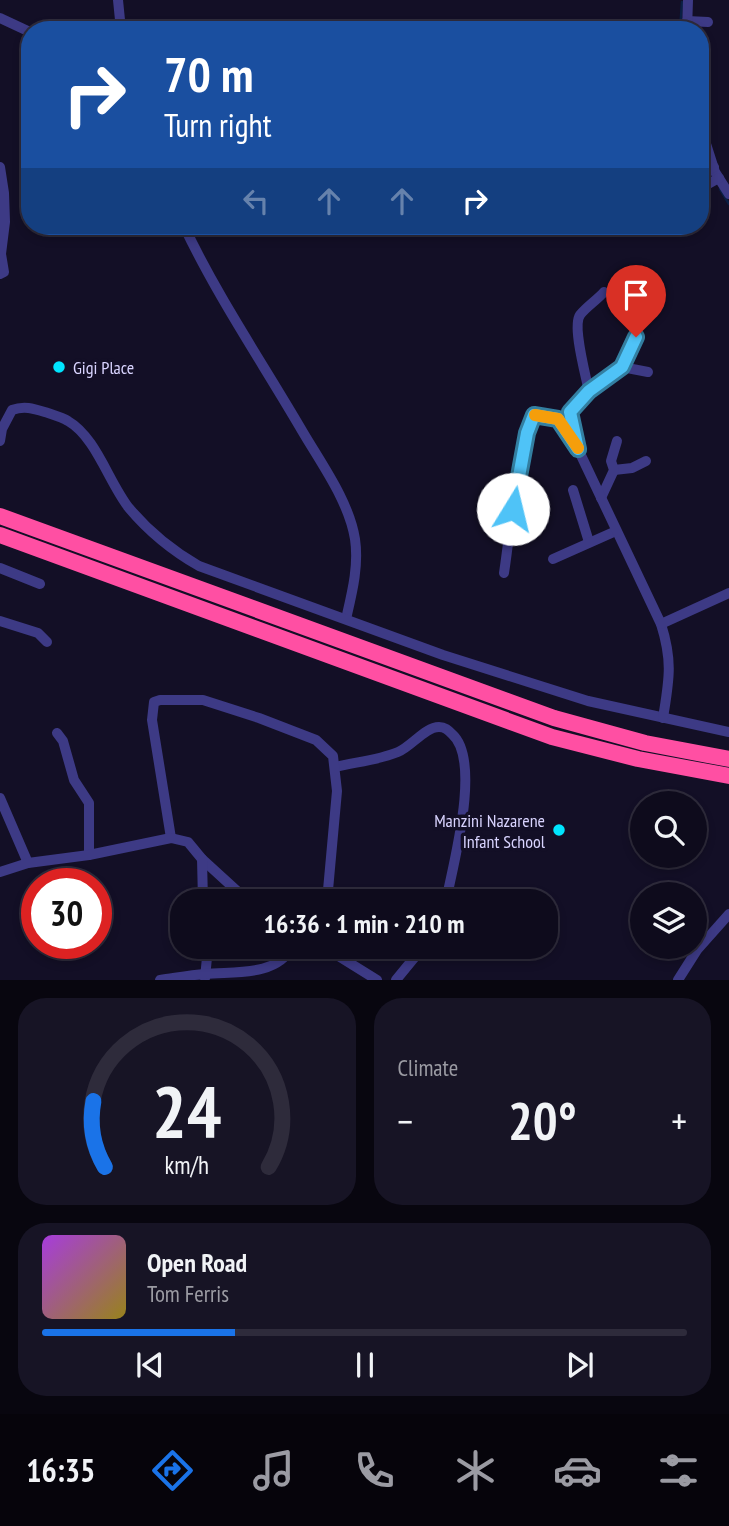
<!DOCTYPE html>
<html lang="en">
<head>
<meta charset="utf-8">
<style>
  :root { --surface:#0e0b1c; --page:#171425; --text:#f1f3f6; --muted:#9b9ba3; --line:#2e2b3b; --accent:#1a73e8 }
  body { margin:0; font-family:"PT Sans Narrow",sans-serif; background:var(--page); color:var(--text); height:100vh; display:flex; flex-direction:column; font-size:26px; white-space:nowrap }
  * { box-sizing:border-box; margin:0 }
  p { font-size:23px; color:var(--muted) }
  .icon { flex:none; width:38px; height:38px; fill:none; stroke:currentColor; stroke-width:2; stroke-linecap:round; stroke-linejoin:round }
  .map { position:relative; height:980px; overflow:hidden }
  .side { display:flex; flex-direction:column; gap:18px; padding:18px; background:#08060f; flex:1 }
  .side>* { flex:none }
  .banner { position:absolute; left:21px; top:21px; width:688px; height:214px; border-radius:28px; box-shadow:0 4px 10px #0003,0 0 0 2px var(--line); background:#1a4fa0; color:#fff; overflow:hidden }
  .controls { position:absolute; left:630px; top:791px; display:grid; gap:14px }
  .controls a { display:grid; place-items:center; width:77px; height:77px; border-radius:50%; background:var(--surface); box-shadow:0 4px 10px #0003,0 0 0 2px var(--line); font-size:35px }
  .speed { position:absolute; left:21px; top:868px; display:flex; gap:14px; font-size:35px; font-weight:700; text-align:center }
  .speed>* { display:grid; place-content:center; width:91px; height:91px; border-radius:50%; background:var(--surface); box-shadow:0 4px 10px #0003,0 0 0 2px var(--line); line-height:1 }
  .speed .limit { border:10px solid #d22; background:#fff; color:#111 }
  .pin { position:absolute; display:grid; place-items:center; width:60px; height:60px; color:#fff; margin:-72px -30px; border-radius:50% 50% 50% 0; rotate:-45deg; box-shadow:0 0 7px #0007 }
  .pin .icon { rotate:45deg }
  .me { position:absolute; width:77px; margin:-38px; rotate:9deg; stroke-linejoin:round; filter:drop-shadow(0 0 5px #0008) }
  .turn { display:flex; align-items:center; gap:24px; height:147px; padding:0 28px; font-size:32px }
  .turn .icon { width:91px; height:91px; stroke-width:2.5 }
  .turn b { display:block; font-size:49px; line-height:60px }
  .lanes { display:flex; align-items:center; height:66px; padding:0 28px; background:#0003; justify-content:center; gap:35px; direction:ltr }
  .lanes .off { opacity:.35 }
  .big { font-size:52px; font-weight:700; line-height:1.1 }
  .side .widget { flex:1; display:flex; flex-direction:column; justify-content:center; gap:10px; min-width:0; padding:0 24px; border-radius:28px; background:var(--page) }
  .side .dial { align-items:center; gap:0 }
  .dial svg { height:182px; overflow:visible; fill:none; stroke:var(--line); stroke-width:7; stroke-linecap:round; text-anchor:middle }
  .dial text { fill:var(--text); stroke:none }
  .song { display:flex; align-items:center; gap:21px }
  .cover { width:84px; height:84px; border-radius:10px; background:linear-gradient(135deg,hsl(280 70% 55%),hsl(50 70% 35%)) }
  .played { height:7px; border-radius:4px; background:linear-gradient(90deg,var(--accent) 30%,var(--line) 30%) }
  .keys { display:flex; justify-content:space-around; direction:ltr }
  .heat { display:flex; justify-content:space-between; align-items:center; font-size:38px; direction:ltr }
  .side .tiles { flex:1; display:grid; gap:18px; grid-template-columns:1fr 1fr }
  .widget:last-child { grid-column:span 2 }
  .trip { position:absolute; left:170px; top:889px; width:388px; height:70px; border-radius:28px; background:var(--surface); box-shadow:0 4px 10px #0003,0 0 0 2px var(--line); font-weight:700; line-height:70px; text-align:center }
  .menu { display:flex; height:112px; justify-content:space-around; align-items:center; background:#06040b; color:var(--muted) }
  .menu .icon { width:49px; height:49px }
  .menu .current { color:var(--accent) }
  .menu b { font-size:32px; color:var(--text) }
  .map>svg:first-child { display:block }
</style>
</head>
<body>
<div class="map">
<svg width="729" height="980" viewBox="0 0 729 980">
  <rect width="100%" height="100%" fill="#130f26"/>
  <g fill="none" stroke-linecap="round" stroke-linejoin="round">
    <g stroke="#0a1f44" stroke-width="2.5">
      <path d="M680,30L682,2"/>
      <path d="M700,146L706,161"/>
      <path d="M720,189L729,204"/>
    </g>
    <g stroke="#3d3a85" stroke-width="10">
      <path d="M118,0L121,30"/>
      <path d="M0,18L30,32"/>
      <path d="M687,21L708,22"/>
      <path d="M687,30L688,0"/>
      <path d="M700,125L715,172L729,194"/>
      <path d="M0,167L4,193L5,222L1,254L4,272L0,274"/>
      <path d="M701,174L714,167"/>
      <path d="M701,188L719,178"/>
      <path d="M184,226C218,298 264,365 304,434C323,466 349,502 355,539C359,566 352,593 346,619"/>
      <path d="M622,367L648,372"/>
      <path d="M589,392L622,367L637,337"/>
      <path d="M0,441L2,429L12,410C25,405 35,409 48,413C54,415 62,417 68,421C96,437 109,483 129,508C150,533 171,550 199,566L443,655L588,701L729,732"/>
      <path d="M577,443L570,412L589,392C586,376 572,326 580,315C586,307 597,300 604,292"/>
      <path d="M614,470L632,468L646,461"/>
      <path d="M573,490L589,542"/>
      <path d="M601,498L614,470L611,461L617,441"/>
      <path d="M553,559L616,531"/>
      <path d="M0,568L40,584"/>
      <path d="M504,573C512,521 514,464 534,415L558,419L578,449L661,624C673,662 669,680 663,718"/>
      <path d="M0,621L38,633L47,642"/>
      <path d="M661,624L729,593"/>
      <path d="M57,733L63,741L74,780L89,803V855"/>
      <path d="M335,767C356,762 379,760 398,752C412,746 425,727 439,727C445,727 448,730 452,734C482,760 453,865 446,901"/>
      <path d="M0,798L28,863"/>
      <path d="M171,838L152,720L154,702L160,700H203L259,718L316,740L333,756L337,791L327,901"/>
      <path d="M202,859L248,901"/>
      <path d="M0,872L28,863L89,855L171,838L188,842L202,859L203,901"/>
      <path d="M324,947L377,980"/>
      <path d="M205,978L208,947"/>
      <path d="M160,980C175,978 190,975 205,974C234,971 276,977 292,947"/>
      <path d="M396,980L423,947"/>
      <path d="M678,980L697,950L729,914"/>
    </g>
    <g stroke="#ff4fa3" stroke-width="16">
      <path d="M0,516L554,718L645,743L729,759"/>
      <path d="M0,535L552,737L638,759L729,776"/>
    </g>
  </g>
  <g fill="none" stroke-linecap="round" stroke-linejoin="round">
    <defs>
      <path id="route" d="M513,509L527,433L534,415L558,419L578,449L570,412L589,391L622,367L636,337"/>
    </defs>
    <use href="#route" stroke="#337fa1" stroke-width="18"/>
    <use href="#route" stroke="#4fc3f7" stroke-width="12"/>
    <path stroke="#f59e0b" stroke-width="12" d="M535,415L558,419L578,448"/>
  </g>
  <g fill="#00e5ff" stroke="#130f26" stroke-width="2.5">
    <circle cx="59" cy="367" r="7"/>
    <circle cx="559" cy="830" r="7"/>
  </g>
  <g text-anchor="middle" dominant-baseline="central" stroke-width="7" stroke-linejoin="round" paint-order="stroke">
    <g font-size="18" fill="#d9d4ff" stroke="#130f26" text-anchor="start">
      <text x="73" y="367">Gigi Place</text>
      <text x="545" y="820" text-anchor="end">Manzini Nazarene<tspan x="545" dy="21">Infant School</tspan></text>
    </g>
  </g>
</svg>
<div class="controls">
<a><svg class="icon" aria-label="search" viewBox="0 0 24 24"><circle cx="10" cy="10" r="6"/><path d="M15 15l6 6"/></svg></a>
<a><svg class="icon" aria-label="layers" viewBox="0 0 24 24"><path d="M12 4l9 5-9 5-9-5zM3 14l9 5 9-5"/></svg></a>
</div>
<div class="speed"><div class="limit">30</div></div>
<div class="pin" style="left:636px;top:337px;background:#d93025"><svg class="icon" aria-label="arrive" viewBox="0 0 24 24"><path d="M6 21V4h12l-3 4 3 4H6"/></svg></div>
<svg class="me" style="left:513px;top:509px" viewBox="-20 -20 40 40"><circle r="19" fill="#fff"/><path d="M0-13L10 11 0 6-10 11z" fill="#4fc3f7"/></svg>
<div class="trip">16:36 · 1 min · 210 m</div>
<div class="banner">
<div class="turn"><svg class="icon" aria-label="right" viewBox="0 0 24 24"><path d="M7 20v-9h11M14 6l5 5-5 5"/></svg><div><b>70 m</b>Turn right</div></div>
<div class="lanes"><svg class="icon off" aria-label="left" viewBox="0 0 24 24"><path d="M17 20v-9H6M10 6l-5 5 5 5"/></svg><svg class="icon off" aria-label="ahead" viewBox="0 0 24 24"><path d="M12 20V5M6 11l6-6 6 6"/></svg><svg class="icon off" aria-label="ahead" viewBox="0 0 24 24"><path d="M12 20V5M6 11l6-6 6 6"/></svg><svg class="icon" aria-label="right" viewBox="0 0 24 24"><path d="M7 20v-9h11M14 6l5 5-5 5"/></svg></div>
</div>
</div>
<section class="side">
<div class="tiles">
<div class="widget dial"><svg viewBox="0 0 100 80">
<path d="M14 69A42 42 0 1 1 86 69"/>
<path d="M14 69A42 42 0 0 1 9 40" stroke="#1a73e8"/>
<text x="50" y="56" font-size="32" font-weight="700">24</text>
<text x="50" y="72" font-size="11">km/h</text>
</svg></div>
<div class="widget"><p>Climate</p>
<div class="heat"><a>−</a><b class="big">20°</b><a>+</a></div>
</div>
<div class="widget">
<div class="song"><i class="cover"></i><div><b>Open Road</b><p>Tom Ferris</p></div></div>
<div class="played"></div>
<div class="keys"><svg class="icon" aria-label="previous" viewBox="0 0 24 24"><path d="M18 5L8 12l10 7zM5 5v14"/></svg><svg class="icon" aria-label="pause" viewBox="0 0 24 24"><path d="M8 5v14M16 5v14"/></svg><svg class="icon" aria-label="next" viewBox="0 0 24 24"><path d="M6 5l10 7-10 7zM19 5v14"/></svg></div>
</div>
</div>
</section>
<nav class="menu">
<b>16:35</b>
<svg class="icon current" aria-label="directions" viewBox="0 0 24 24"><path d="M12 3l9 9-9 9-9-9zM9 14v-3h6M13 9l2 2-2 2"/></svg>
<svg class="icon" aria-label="music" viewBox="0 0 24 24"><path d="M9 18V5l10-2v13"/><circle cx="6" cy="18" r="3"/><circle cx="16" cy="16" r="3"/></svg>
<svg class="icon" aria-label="phone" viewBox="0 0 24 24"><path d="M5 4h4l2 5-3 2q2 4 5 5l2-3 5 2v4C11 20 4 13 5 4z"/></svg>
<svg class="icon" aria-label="climate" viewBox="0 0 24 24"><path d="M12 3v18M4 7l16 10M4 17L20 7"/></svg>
<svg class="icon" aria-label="car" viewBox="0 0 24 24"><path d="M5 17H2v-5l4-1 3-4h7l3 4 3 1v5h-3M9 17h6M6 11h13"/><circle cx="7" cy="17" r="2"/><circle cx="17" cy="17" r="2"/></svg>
<svg class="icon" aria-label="filters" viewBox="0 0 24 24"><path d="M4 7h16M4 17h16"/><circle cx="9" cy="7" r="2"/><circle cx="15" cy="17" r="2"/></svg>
</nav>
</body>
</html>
